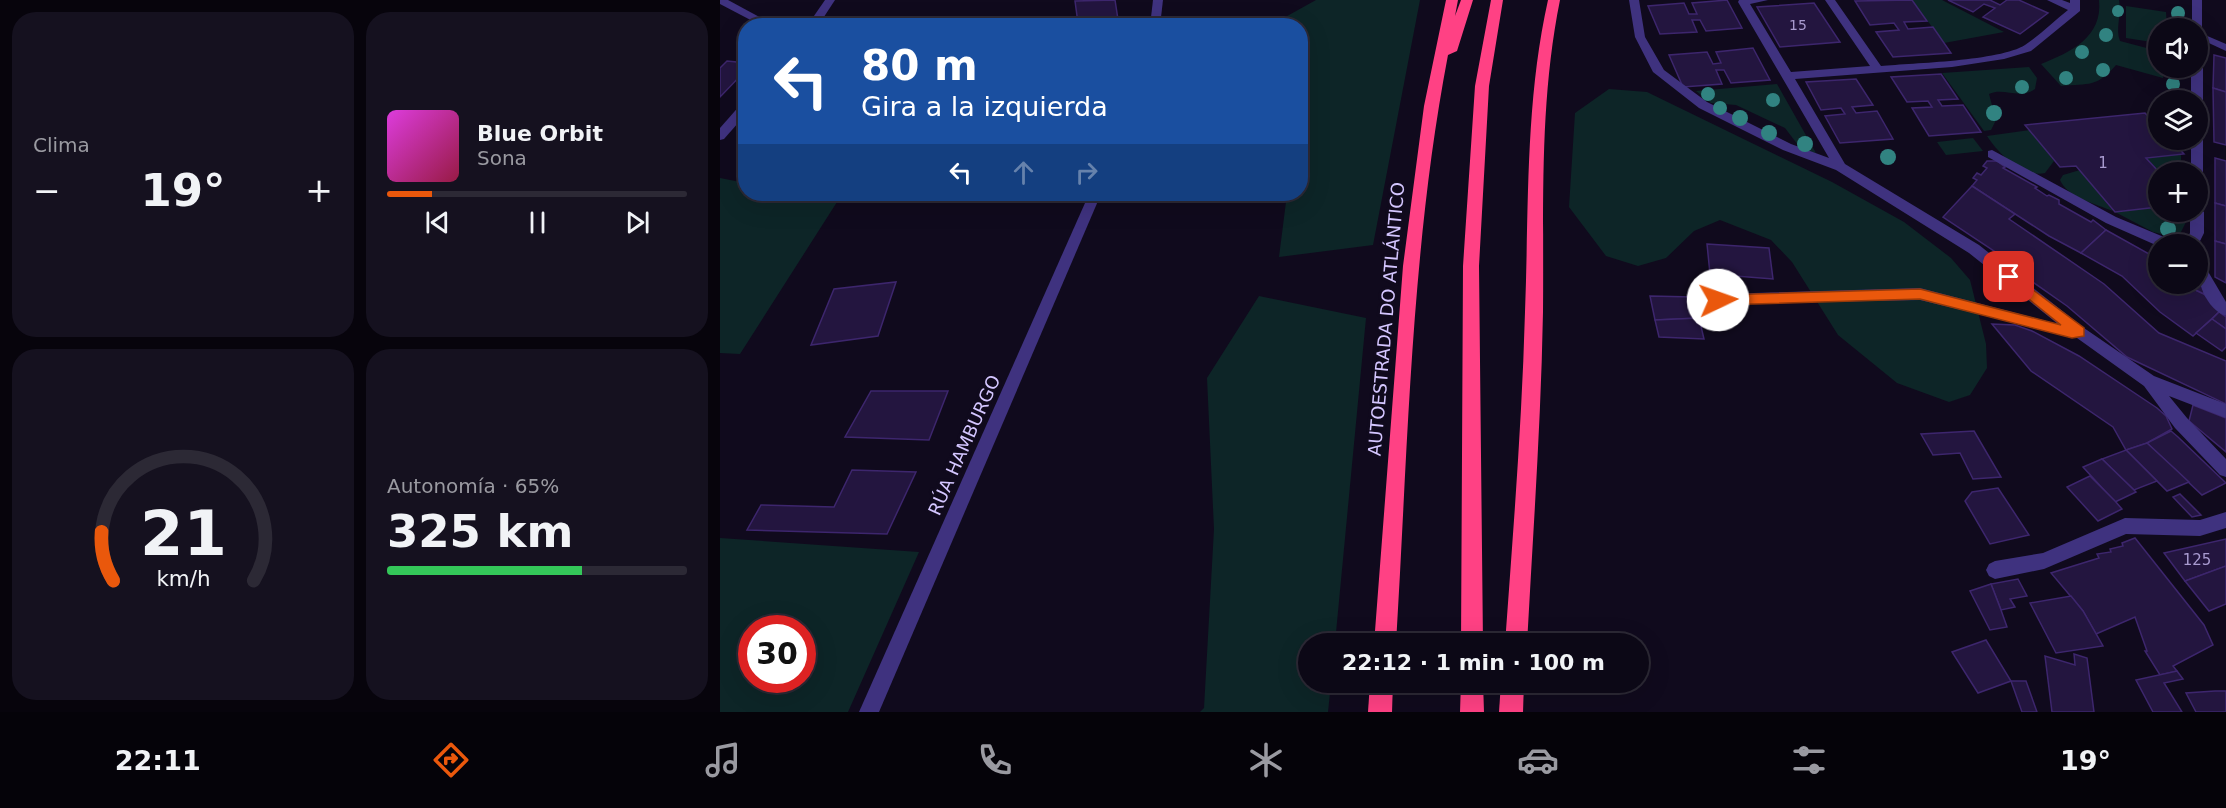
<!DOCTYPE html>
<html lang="es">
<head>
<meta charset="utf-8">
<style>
  :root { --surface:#0c0816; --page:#15111f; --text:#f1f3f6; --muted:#9a9aa1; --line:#2c2935; --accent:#ea580c }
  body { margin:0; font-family:"DejaVu Sans",sans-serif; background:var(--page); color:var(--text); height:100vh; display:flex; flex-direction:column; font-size:22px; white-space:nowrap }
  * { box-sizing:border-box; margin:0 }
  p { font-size:20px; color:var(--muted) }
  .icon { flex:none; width:33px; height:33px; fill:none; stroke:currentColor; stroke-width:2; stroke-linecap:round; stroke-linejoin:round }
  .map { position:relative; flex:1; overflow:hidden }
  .drawer { display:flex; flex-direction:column; gap:12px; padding:12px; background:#07040c; width:720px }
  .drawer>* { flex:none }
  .guide { position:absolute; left:18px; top:18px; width:570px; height:183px; border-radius:24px; box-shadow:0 6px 24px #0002,0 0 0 2px var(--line); background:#1a4fa0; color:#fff; overflow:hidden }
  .tools { position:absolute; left:1428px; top:18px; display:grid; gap:12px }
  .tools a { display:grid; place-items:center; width:60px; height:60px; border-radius:50%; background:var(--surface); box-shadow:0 6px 24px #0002,0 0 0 2px var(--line); font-size:30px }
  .speed { position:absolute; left:18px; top:615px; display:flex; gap:12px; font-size:30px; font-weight:700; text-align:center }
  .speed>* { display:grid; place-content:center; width:78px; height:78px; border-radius:50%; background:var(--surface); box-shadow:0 6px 24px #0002,0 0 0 2px var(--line); line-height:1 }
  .speed .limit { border:9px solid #d22; background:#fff; color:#111 }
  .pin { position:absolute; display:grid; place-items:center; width:51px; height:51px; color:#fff; margin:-26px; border-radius:12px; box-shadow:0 3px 9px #0006 }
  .me { position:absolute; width:66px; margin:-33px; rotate:87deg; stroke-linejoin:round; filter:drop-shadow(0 0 4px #0008) }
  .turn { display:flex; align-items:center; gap:21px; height:126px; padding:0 24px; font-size:27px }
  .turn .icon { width:78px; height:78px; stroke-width:2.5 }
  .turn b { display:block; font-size:42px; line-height:51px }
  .lanes { display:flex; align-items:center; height:57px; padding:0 24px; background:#0003; justify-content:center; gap:30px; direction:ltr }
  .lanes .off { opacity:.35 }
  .big { font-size:45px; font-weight:800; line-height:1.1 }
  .drawer .tile { flex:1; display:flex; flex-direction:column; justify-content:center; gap:9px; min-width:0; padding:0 21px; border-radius:24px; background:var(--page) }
  .drawer .dial { align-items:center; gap:0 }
  .dial svg { height:156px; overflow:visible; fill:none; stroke:var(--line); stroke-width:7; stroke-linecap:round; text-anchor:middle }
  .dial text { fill:var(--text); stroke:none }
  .song { display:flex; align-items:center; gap:18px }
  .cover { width:72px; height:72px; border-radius:9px; background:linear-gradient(135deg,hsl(300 70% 55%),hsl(340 70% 35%)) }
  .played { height:6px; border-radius:3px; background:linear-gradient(90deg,var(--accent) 15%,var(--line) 15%) }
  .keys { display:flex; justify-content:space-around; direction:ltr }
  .heat { display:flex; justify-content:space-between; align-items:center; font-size:33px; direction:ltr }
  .charge { height:9px; border-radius:4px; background:linear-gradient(90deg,#34c759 65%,var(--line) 0) }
  .drawer .tiles { flex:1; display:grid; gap:12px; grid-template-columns:repeat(2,1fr) }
  .trip { position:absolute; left:578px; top:633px; width:351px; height:60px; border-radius:30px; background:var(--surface); box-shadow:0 6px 24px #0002,0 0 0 2px var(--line); font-weight:800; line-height:60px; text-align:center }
  .tab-bar { display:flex; height:96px; justify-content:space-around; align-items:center; background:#050309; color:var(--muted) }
  .tab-bar .icon { width:42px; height:42px }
  .tab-bar .current { color:var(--accent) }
  .tab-bar b { font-size:27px; color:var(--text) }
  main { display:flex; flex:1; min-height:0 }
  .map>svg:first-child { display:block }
</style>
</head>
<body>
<main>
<section class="drawer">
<div class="tiles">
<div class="tile"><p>Clima</p>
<div class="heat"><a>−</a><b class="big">19°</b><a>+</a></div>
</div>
<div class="tile">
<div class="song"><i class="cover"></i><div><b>Blue Orbit</b><p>Sona</p></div></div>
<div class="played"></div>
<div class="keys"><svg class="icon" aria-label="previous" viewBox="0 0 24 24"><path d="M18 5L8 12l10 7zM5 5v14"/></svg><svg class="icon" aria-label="pause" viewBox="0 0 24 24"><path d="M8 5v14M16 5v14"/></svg><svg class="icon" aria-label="next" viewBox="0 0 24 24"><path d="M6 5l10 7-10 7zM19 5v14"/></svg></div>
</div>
<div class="tile dial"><svg viewBox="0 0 100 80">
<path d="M14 69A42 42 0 1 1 86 69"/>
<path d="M14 69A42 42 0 0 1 8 44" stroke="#ea580c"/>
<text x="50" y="56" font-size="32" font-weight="700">21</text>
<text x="50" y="72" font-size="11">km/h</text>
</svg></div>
<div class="tile"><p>Autonomía · 65%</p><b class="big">325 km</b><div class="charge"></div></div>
</div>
</section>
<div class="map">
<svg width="1506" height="712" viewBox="0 0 1506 712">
  <rect width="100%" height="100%" fill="#100a1d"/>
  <g fill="#0d2527" fill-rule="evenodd">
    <path d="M596,0H700L653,245L559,257L567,194H580V26L551,25Z"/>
    <path d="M1192,0H1222L1284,32L1224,43Z"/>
    <path d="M1379,0H1399C1402,14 1395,29 1400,41L1438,51V68H1444L1443,78L1396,65C1376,88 1370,83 1341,86L1321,64C1351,52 1383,37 1379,0Z"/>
    <path d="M1406,6L1446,12L1447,28H1438V43L1406,38Z"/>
    <path d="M1309,67L1317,78L1315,89C1299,100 1284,87 1269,94L1276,120L1271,130L1264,131L1222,73Z"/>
    <path d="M1057,84L1096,153L1081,149L1065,128L1016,105L991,103L976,91Z"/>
    <path d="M889,89L927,92L1112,182L1184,222L1231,258L1250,280L1266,344L1267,368L1250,395L1229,402L1177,383L1118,335L1072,262L1051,240L1000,220L974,231L946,258L918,266L886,256L849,207L855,113Z"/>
    <path d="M1310,130L1334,161L1325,173C1302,178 1278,153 1267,136Z"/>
    <path d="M1253,138L1263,151L1226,155L1217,142Z"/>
    <path d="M1461,154V172H1439L1426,158Z"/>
    <path d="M1360,170L1393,211C1376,204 1348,198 1340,180L1343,175Z"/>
    <path d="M0,178L25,183L26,194H75L117,202L20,354L0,353Z"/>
    <path d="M1438,207V212H1465L1467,220L1458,238L1433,232L1395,212Z"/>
    <path d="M539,296L646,318L615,643L588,644V682L611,683L608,712H480L484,708L494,529L487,378Z"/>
    <path d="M0,538L199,552L128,712H0ZM32,628H82V680H32Z"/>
  </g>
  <g fill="#23153f" stroke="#3d266d" stroke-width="1.5">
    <path d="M395,0L399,26H376V19L358,23L355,1Z"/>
    <path d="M1007,0L1022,28L986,31L980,20H972L977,32L940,34L928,6L964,3L969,14H977L972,3Z"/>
    <path d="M1192,0L1207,21L1184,22L1188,29L1213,27L1231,53L1173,57L1156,32L1179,30L1174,23L1150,25L1135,1Z"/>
    <path d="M1228,0H1270L1280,5L1287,0H1299L1328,13L1300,34L1263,17L1275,8L1264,4L1253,12Z"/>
    <path d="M1094,3L1120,42L1060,47L1037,7Z"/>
    <path d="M1033,48L1050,80L1011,83L1004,70H996L1002,84L963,87L949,55L987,52L993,64L1001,63L996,52Z"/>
    <path d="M1494,55L1506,58V92L1493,88Z"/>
    <path d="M7,61L26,63V70L0,97V68Z"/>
    <path d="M1221,74L1238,99L1218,100L1222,106L1243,105L1261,132L1209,136L1192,108L1212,107L1208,101L1187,102L1171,77Z"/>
    <path d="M1136,79L1153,105L1132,107L1136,113L1157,111L1173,139L1120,143L1105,116L1125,114L1121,108L1101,110L1086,82Z"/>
    <path d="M1493,88L1506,92V145L1494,142Z"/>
    <path d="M1425,113L1438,127V140H1451L1464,154L1426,158L1439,172L1438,207L1395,212L1356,166L1340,167L1305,125Z"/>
    <path d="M1495,158L1506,161V206L1495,203Z"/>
    <path d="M1267,161H1277L1285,167L1283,168L1317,187L1315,188L1327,196L1329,195L1339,200V204L1371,222L1373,220L1386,230L1361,253L1329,236L1252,186L1257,180L1253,178L1257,173L1261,175L1267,168L1263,166Z"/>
    <path d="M1252,186L1295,214L1289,219L1384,284L1439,333L1506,361V404L1407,357L1347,306L1287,264L1289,261L1223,217Z"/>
    <path d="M1495,203L1506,206V244L1495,241Z"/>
    <path d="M1386,230L1438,259L1435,269L1438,271V284H1447L1462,292L1465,285L1484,294L1500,311L1473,336L1440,312L1402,276L1361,253Z"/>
    <path d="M1495,241L1506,244V283L1495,277Z"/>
    <path d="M987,244L1049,248L1053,279L990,274Z"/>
    <path d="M1478,280L1484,289V294L1463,284H1478Z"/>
    <path d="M176,282L158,336L91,345L114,289Z"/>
    <path d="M930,296L974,297L979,318L935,320Z"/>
    <path d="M1499,312L1506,317V329L1492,319Z"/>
    <path d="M979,318L984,339L939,337L935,320Z"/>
    <path d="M1492,319L1506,329V347L1502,351L1476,333Z"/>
    <path d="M1272,324L1295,325L1312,331L1359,356L1437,408L1446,416L1452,429L1427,443L1406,450L1393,427L1311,371Z"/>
    <path d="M151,391H228L209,440L125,437Z"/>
    <path d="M1473,405L1506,418V452L1469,421Z"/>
    <path d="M1254,431L1281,477L1253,479L1240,453L1213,455L1201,434Z"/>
    <path d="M1451,431L1458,437L1506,483L1482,495L1427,443Z"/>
    <path d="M1427,443L1453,467L1469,482L1447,491L1406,450Z"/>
    <path d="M1406,450L1437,481L1414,490L1382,459Z"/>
    <path d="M1382,459L1414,490L1416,492L1395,502L1363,467Z"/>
    <path d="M132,470L196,472L167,534L27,530L41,505L114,507Z"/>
    <path d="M1370,476L1395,501L1402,509L1378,521L1347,487Z"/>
    <path d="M1278,488L1309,535L1270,544L1245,501L1252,492Z"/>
    <path d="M1460,494L1481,515L1472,517L1453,497Z"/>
    <path d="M1415,538L1484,625L1493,645L1453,666L1457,671L1440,675L1425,651H1427L1415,617L1376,634L1363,611L1331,573L1379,558L1377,554L1391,552L1390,549L1403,546L1402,543Z"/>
    <path d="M1506,539V566L1465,581L1444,553Z"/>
    <path d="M1506,566V604L1489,611L1465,581Z"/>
    <path d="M1298,579L1307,596L1290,599L1295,607L1281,610L1271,584Z"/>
    <path d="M1271,584L1281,610L1287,627L1270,630L1250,591Z"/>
    <path d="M1351,596L1363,611L1383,646L1336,653L1310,603Z"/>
    <path d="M1266,640L1291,681L1258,693L1232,652Z"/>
    <path d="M1354,654L1367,658L1374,712H1332L1325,656L1355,665Z"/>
    <path d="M1457,671L1463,679L1444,683L1462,712H1433L1416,680Z"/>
    <path d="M1291,681H1306L1317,712H1302Z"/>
    <path d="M1495,691H1506V712H1476L1466,693Z"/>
  </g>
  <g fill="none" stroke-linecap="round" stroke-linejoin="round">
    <path fill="#3f327f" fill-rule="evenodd" d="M1478,32L1506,44V51L1478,38Z"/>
    <g fill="#3f327f" fill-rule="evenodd">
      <path d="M0,0H8L56,26H42L0,4Z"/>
      <path d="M105,0H115L98,26H87Z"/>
      <path d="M433,0H443L440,26H430Z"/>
      <path d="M909,0H919L925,37L944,70L987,102L1071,144L1109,158L1018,2L1019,0H1048L1030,4L1071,72L1150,66L1105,0H1115L1161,66C1193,63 1280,61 1305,45C1320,35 1334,21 1348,10L1327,0H1342L1350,3V0H1360V11L1311,51L1284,59L1232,67L1075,79L1125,164L1259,245L1364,328L1434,376L1506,404V418L1449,396L1467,418L1506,459V477L1500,475L1455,428L1424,386L1357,338L1200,300L993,304L991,300L998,294L1200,288L1338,324L1249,253L1116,170L1063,150L979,108L933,72L915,37Z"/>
      <path d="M1472,0H1482V28L1478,31V28H1472Z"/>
      <path d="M1478,65L1483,68V100L1478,104V100H1471V68H1478Z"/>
      <path d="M26,102V114L4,139L0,140V128L22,103Z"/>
      <path d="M1478,136L1483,140V172L1478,176V172H1471V140H1478Z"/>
      <path d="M1272,150L1396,217L1451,240L1453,244L1438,246L1386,223L1268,157V151Z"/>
      <path d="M369,194H381L159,712H139Z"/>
      <path d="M1478,207L1484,212V233L1478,245L1464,244L1470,233V212H1478Z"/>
      <path d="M1478,262L1483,263L1506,302V316C1486,309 1476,281 1478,262Z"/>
      <path d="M1506,512V528L1480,536L1406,534L1324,569L1275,579L1269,576L1266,570L1269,564L1275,561L1323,553L1405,518L1480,520Z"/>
    </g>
    <g fill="#ff4184" fill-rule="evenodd">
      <path d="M726,0H738L735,16L741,0H753L737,51L728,55C691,248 688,447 676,644H654L683,266L704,106Z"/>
      <path d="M771,0H783L769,86L759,266L763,644H741L743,266L755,86Z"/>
      <path d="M828,0H840C819,104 824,207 823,312C821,423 813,533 807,644H785C793,533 802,423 805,312C809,207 805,103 828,0Z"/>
      <path d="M650,682H673L672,712H648Z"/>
      <path d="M741,682H763L764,712H740Z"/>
      <path d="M781,682H804L803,712H779Z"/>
    </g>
  </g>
  <g fill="#318381">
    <circle cx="1398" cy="11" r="6"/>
    <circle cx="1458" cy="13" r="7"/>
    <circle cx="1386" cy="35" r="7"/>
    <circle cx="1362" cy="52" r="7"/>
    <circle cx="1383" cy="70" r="7"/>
    <circle cx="1346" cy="78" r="7"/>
    <circle cx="1453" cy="84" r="7"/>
    <circle cx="1302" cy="87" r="7"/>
    <circle cx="988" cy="94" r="7"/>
    <circle cx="1053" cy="100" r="7"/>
    <circle cx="1000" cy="108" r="7"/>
    <circle cx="1274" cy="113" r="8"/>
    <circle cx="1020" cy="118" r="8"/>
    <circle cx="1049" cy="133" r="8"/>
    <circle cx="1085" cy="144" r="8"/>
    <circle cx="1168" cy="157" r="8"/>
    <circle cx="1448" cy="229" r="8"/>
  </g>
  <path fill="#ea580c" stroke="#983908" stroke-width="1.5" d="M1289,272L1364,328V336L1352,338L1200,299L998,305L992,300L998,295L1200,289L1341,325L1285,280L1283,277Z"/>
  <g text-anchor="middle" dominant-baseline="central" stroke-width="6" stroke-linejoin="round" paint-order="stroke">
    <g font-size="14" fill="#a89acf">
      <text x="1078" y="25">15</text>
    </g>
    <g font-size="15" fill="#a89acf">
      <text x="1383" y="163">1</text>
      <text x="1477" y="560">125</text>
    </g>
    <g font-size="18" fill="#d4c6ff" stroke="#100a1d">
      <text transform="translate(666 319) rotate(-85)">AUTOESTRADA DO ATLÁNTICO</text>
      <text transform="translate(244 445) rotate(-66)">RÚA HAMBURGO</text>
    </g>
  </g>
</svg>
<div class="tools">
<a><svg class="icon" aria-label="sound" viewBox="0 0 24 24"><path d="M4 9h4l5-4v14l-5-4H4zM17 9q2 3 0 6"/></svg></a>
<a><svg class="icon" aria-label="layers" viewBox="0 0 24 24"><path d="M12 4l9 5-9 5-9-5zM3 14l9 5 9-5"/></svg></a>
<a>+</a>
<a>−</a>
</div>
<div class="speed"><div class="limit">30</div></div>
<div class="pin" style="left:1289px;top:277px;background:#d93025"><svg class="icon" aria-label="arrive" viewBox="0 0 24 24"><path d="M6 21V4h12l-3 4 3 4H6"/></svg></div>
<svg class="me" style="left:998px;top:300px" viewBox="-20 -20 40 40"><circle r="19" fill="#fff"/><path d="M0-13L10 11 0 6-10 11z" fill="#ea580c"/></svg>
<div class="trip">22:12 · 1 min · 100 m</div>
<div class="guide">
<div class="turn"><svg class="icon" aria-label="left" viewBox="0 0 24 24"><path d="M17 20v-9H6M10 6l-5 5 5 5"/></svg><div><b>80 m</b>Gira a la izquierda</div></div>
<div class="lanes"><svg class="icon" aria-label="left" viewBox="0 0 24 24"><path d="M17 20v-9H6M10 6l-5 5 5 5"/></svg><svg class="icon off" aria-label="ahead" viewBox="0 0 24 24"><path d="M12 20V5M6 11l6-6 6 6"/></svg><svg class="icon off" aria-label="right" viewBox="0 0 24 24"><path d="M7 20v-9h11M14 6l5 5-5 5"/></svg></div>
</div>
</div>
</main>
<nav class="tab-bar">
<b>22:11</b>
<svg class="icon current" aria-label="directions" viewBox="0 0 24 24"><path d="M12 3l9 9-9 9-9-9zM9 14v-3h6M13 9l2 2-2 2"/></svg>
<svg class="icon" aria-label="music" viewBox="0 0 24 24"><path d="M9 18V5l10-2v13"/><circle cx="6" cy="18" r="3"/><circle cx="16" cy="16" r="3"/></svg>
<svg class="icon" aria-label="phone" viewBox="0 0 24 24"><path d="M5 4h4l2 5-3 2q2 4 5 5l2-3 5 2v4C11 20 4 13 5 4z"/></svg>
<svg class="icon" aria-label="climate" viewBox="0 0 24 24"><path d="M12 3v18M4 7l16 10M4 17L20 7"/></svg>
<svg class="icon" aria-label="car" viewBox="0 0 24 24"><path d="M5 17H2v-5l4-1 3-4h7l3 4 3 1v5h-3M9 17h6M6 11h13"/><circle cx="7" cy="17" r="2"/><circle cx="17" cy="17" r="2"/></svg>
<svg class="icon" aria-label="filters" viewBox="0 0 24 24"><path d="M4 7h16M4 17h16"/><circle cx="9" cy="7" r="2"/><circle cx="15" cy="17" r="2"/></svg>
<b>19°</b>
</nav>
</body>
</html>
